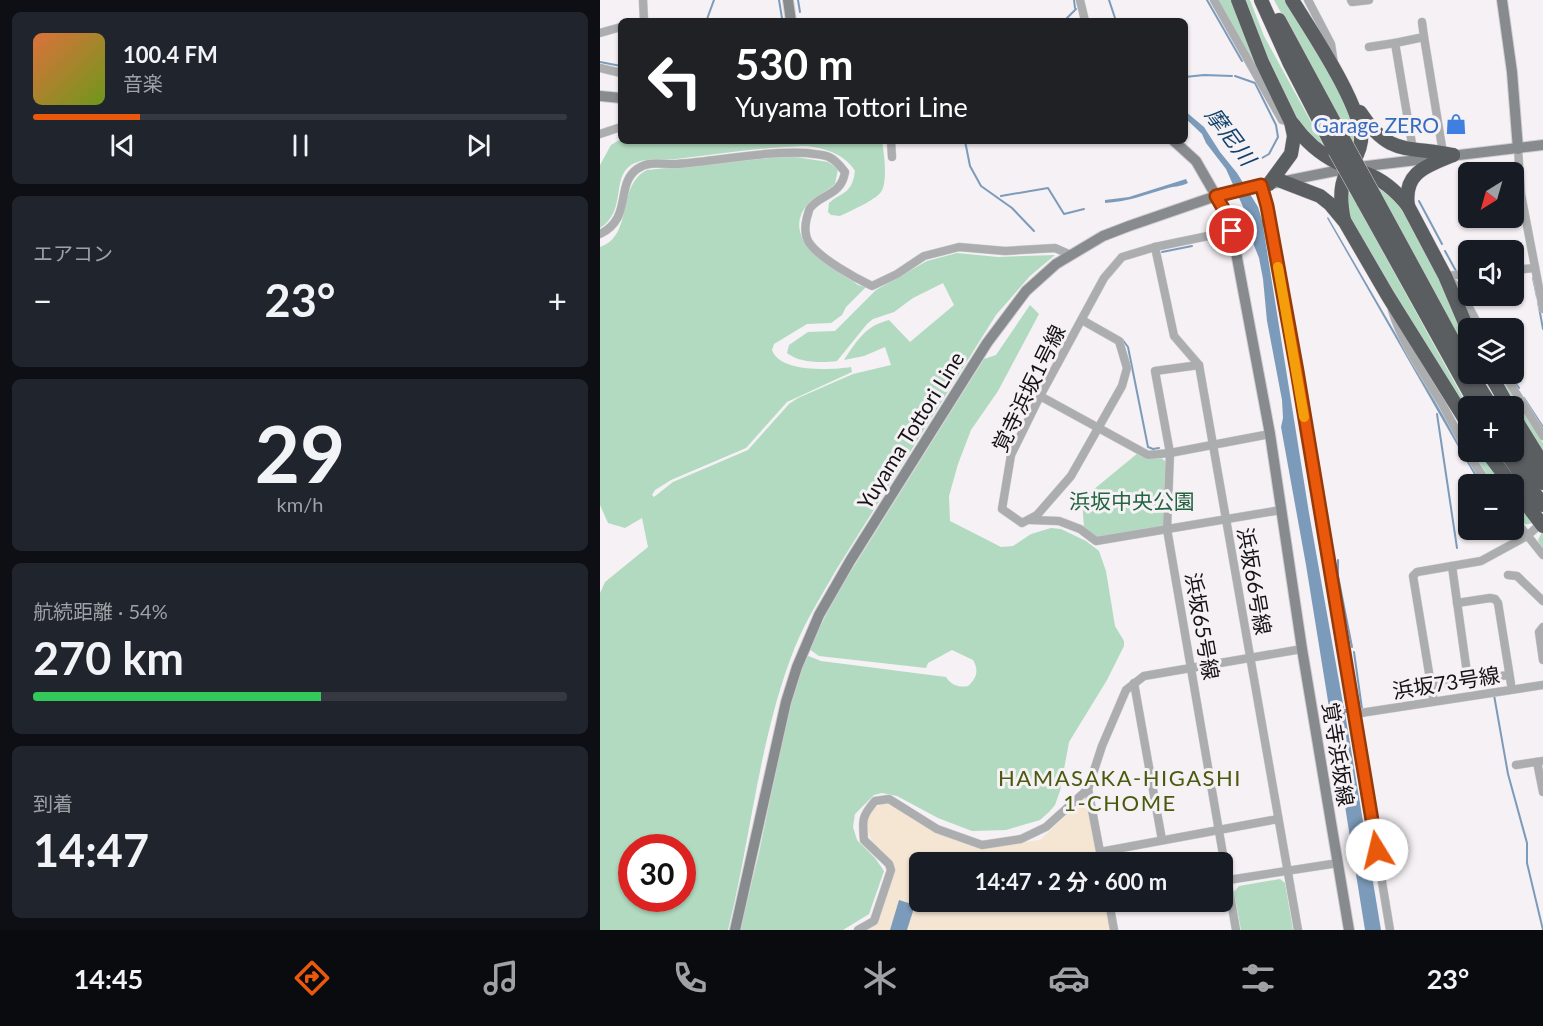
<!DOCTYPE html>
<html lang="ja">
<head>
<meta charset="utf-8">
<style>
  :root { --surface:#171b24; --page:#20242c; --text:#f1f3f6; --muted:#9ea1a6; --line:#363941; --accent:#ea580c }
  body { margin:0; font-family:Lato,"Noto Sans JP",sans-serif; background:var(--page); color:var(--text); height:100vh; display:flex; flex-direction:column; font-size:22px; white-space:nowrap }
  * { box-sizing:border-box; margin:0 }
  p { font-size:20px; color:var(--muted) }
  .icon { flex:none; width:33px; height:33px; fill:none; stroke:currentColor; stroke-width:2; stroke-linecap:round; stroke-linejoin:round }
  .map { position:relative; flex:1; overflow:hidden }
  .panel { display:flex; flex-direction:column; gap:12px; padding:12px; background:#0d0f14; width:600px }
  .panel>* { flex:none }
  .banner { position:absolute; left:18px; top:18px; width:570px; height:126px; border-radius:9px; box-shadow:0 2px 4px #0004; background:#202124; color:#fff; overflow:hidden }
  .needle { width:39px; rotate:217deg }
  .tools { position:absolute; left:858px; top:162px; display:grid; gap:12px }
  .tools a { display:grid; place-items:center; width:66px; height:66px; border-radius:9px; background:var(--surface); box-shadow:0 2px 4px #0004; font-size:30px }
  .speed { position:absolute; left:18px; top:834px; display:flex; gap:12px; font-size:30px; font-weight:700; text-align:center }
  .speed>* { display:grid; place-content:center; width:78px; height:78px; border-radius:50%; background:var(--surface); box-shadow:0 2px 4px #0004; line-height:1 }
  .speed .limit { border:9px solid #d22; background:#fff; color:#111 }
  .pin { position:absolute; display:grid; place-items:center; width:51px; height:51px; color:#fff; margin:-26px; border:3px solid #fff; border-radius:50%; box-shadow:0 2px 6px #0007 }
  .me { position:absolute; width:66px; margin:-33px; rotate:351deg; stroke-linejoin:round; filter:drop-shadow(0 0 4px #0008) }
  .turn { display:flex; align-items:center; gap:21px; height:126px; padding:0 18px; font-size:27px }
  .turn .icon { width:78px; height:78px; stroke-width:2.5 }
  .turn b { display:block; font-size:42px; line-height:51px }
  .big { font-size:45px; font-weight:700; line-height:1.1 }
  .panel .tile { flex:1; display:flex; flex-direction:column; justify-content:center; gap:9px; min-width:0; padding:0 21px; border-radius:9px; background:var(--page) }
  .panel .dial { align-items:center; gap:0 }
  .dial b { font-size:78px; line-height:1 }
  .song { display:flex; align-items:center; gap:18px }
  .cover { width:72px; height:72px; border-radius:9px; background:linear-gradient(135deg,hsl(20 70% 55%),hsl(80 70% 35%)) }
  .played { height:6px; border-radius:3px; background:linear-gradient(90deg,var(--accent) 20%,var(--line) 20%) }
  .keys { display:flex; justify-content:space-around; direction:ltr }
  .heat { display:flex; justify-content:space-between; align-items:center; font-size:33px; direction:ltr }
  .charge { height:9px; border-radius:4px; background:linear-gradient(90deg,#34c759 54%,var(--line) 0) }
  .trip { position:absolute; left:309px; top:852px; width:324px; height:60px; border-radius:9px; background:var(--surface); box-shadow:0 2px 4px #0004; font-weight:700; line-height:60px; text-align:center }
  .tab-bar { display:flex; height:96px; justify-content:space-around; align-items:center; background:#090b0e; color:var(--muted) }
  .tab-bar .icon { width:42px; height:42px }
  .tab-bar .on { color:var(--accent) }
  .tab-bar b { font-size:27px; color:var(--text) }
  main { display:flex; flex:1; min-height:0 }
  .map>svg:first-child { display:block }
</style>
</head>
<body>
<main>
<section class="panel">
<div class="tile">
<div class="song"><i class="cover"></i><div><b>100.4 FM</b><p>音楽</p></div></div>
<div class="played"></div>
<div class="keys"><svg class="icon" aria-label="previous" viewBox="0 0 24 24"><path d="M18 5L8 12l10 7zM5 5v14"/></svg><svg class="icon" aria-label="pause" viewBox="0 0 24 24"><path d="M8 5v14M16 5v14"/></svg><svg class="icon" aria-label="next" viewBox="0 0 24 24"><path d="M6 5l10 7-10 7zM19 5v14"/></svg></div>
</div>
<div class="tile"><p>エアコン</p>
<div class="heat"><a>−</a><b class="big">23°</b><a>+</a></div>
</div>
<div class="tile dial"><b>29</b><p>km/h</p></div>
<div class="tile"><p>航続距離 · 54%</p><b class="big">270 km</b><div class="charge"></div></div>
<div class="tile"><p>到着</p><b class="big">14:47</b></div>
</section>
<div class="map">
<svg width="943" height="930" viewBox="0 0 943 930">
  <rect width="100%" height="100%" fill="#f5f1f5"/>
  <path fill="#f5e6d3" d="M484,798L487,799L499,862H320V902H505L510,930H265L276,922L294,869L273,844L266,828L269,813L276,807L288,802L335,832L374,847L381,848L440,840Z"/>
  <g fill="#b1dac0" fill-rule="evenodd">
    <path d="M617,0H633L681,110Z"/>
    <path d="M641,0H650L664,36L728,153L723,149L687,108Z"/>
    <path d="M674,0H687L730,70L752,117L755,147Z"/>
    <path d="M21,139V141H93L109,144L114,141H282C284,153 288,182 281,192C274,201 250,211 240,216L231,215L228,212L229,203C243,191 252,194 255,171C247,157 229,149 213,147C204,145 194,147 185,147C148,149 113,155 76,159C61,160 44,157 31,165C11,178 27,211 0,228V165L11,145Z"/>
    <path d="M189,156L228,162L238,169L235,184C227,192 213,197 206,206C180,242 235,268 258,285L266,287L246,307L242,315L231,323L207,324L174,344L172,350C180,373 232,370 251,367L252,372L187,402L146,448L71,480L55,490L52,495L54,497L73,482L148,450L189,404L198,398L253,374L291,365L285,347L264,356L244,360C257,341 265,326 289,320L310,342L354,305L343,283L313,298L294,312L273,319L267,324L237,361C222,363 199,363 187,353L189,345L208,332L235,331L276,290L327,261L357,253L398,257L455,255L430,276L396,315L236,570C222,595 206,620 195,647C159,737 151,838 128,930H0V593L5,582L48,547L42,518L25,528L8,523L0,505V247C34,236 16,185 47,170ZM32,848H82V898H32Z"/>
    <path d="M780,187L798,200L850,300L868,341V355L777,188Z"/>
    <path d="M750,192L868,407V417L836,367L748,216L746,201Z"/>
    <path d="M430,305L439,314L398,391L371,430L358,464L349,496L350,521L401,547L413,546L431,534L451,528L461,529L486,541L499,551L506,571L515,626L524,641V646L507,680L469,742L460,791L455,805L449,812L440,820L406,830L372,831L338,818L297,796L282,793L274,795L255,814L253,827L257,840L275,858L284,871L269,914L243,930H140L159,853L191,698L206,655L221,661L346,677C351,685 359,688 368,686C377,678 379,670 373,660L352,650L328,663L326,668L219,656L209,649L236,595L384,359L396,355Z"/>
    <path d="M894,374H899L943,443V457L927,432Z"/>
    <path d="M873,452H882L906,484H893Z"/>
    <path d="M538,453L552,459L561,458L565,461V524L561,528L501,538L495,536L484,528L482,499Z"/>
    <path d="M914,495L943,532V551L938,540L942,532L934,522C924,528 919,521 914,513Z"/>
    <path d="M680,879L685,883L693,930H641L634,892L639,886Z"/>
  </g>
  <g fill="#7c9bba">
    <path d="M585,111L604,127L620,152L637,173L658,207L662,220L665,218L666,221L663,226L709,513L744,709H749V712L745,713L781,930H765L706,565L681,427L683,418L682,400L667,321L663,279L659,258L650,235L645,234L644,231L649,230L644,209L626,169L606,143L602,134L585,118Z"/>
    <path d="M586,179L588,183C580,187 574,186 565,189C545,195 526,202 505,203V200L529,197Z"/>
    <path d="M728,217L883,484L876,478L727,218Z"/>
    <path d="M299,900L315,905L307,930H290Z"/>
  </g>
  <g fill="none" stroke-linecap="round" stroke-linejoin="round">
    <g stroke="#7c9bba" stroke-width="2">
      <path d="M179,0L182,18"/>
      <path d="M198,0L200,12"/>
      <path d="M474,0L475,8"/>
      <path d="M509,0L516,21"/>
      <path d="M607,0L642,61"/>
      <path d="M91,21L107,19L114,0"/>
      <path d="M464,21L476,9"/>
      <path d="M0,62L21,66"/>
      <path d="M635,76L655,83L676,125L678,137L669,154L662,158H656L646,145"/>
      <path d="M585,77L604,75L632,76"/>
      <path d="M365,141L370,166L381,186L412,208L434,231"/>
      <path d="M401,196L448,188L464,214L484,209"/>
      <path d="M819,201L842,244"/>
      <path d="M845,251L856,271"/>
      <path d="M562,252L592,246"/>
      <path d="M933,278L937,297"/>
      <path d="M938,302L943,329"/>
      <path d="M522,339L528,347L548,447L553,449L559,448"/>
      <path d="M914,382L919,388"/>
      <path d="M924,398L943,427"/>
      <path d="M837,414L857,548"/>
      <path d="M738,560V576L752,647"/>
      <path d="M754,652L762,709"/>
      <path d="M894,695L908,774L927,843V863L943,930"/>
    </g>
    <defs>
      <g id="street">
        <path d="M43,0L44,21"/>
        <path d="M480,0L485,21"/>
        <path d="M614,0L682,120L690,122"/>
        <path d="M708,0L731,44L734,64"/>
        <path d="M751,0L752,2L769,0"/>
        <path d="M822,22L824,37"/>
        <path d="M0,33L21,27"/>
        <path d="M795,43L824,37L843,153"/>
        <path d="M769,47L795,43L813,150"/>
        <path d="M0,68L21,73"/>
        <path d="M0,134L21,127"/>
        <path d="M291,141L292,157"/>
        <path d="M918,149L921,194L943,309"/>
        <path d="M661,185L667,206L697,371L790,930"/>
        <path d="M0,234C33,218 15,185 37,169C50,160 63,165 77,164C120,161 162,151 206,153C213,154 223,154 229,157C236,160 241,167 245,172C241,196 222,193 210,208C209,209 208,215 207,217C205,225 204,236 210,244C221,259 255,278 272,286L297,274L324,256L359,247L405,251L455,248L471,255"/>
        <path d="M555,247L574,336L599,365L698,930"/>
        <path d="M914,270L935,268"/>
        <path d="M845,276L868,274"/>
        <path d="M851,281L859,289L880,328"/>
        <path d="M792,310C802,344 824,374 842,404C857,431 870,459 888,484"/>
        <path d="M482,320L519,341L527,368L522,386L471,476L437,515L422,523L402,509L411,455L440,396L504,278L522,257L555,247L632,231"/>
        <path d="M599,365L555,371L570,453L567,529L636,930"/>
        <path d="M904,374L943,436"/>
        <path d="M440,396L548,455L570,453L670,434"/>
        <path d="M914,519L943,555"/>
        <path d="M430,520L459,521L480,529L496,541L681,510"/>
        <path d="M852,566L868,680"/>
        <path d="M908,575L917,576L943,601"/>
        <path d="M857,603L890,598L895,599L898,603L911,684"/>
        <path d="M943,627L939,632L943,660"/>
        <path d="M534,683L562,840"/>
        <path d="M831,685L909,675"/>
        <path d="M833,697L813,576L817,572L881,561L927,536L936,528"/>
        <path d="M754,714L943,685"/>
        <path d="M937,762L943,792"/>
        <path d="M916,765L943,761"/>
        <path d="M500,852L678,819"/>
        <path d="M502,862L488,789L502,746L526,690L544,676L702,649"/>
        <path d="M622,881L738,863"/>
        <path d="M509,902L514,930"/>
        <path d="M258,930L274,921L291,870L289,864L264,840C262,820 262,816 275,801L289,799L337,829L382,845L421,839L446,827L488,789"/>
      </g>
      <g id="secondary">
        <path d="M188,0L191,21"/>
        <path d="M902,0L912,72L918,149"/>
        <path d="M0,96L21,98"/>
        <path d="M574,141L596,161L627,215L632,231L670,434L702,649L749,930"/>
        <path d="M135,930L186,702L197,667L219,615L250,561L387,343L426,291L456,264L503,236L529,226L616,196L650,188L750,168L943,145"/>
      </g>
      <g id="highway">
        <path d="M638,0L662,62L691,122L694,136L691,154L669,184"/>
        <path d="M661,0L690,64L735,151"/>
        <path d="M692,0C710,29 764,109 761,141C759,155 752,163 746,174C739,188 741,206 744,220"/>
        <path d="M679,20L746,144"/>
        <path d="M760,112C790,158 808,145 853,155"/>
        <path d="M693,124C705,141 720,154 738,163C747,168 756,169 765,173C782,179 797,192 808,206"/>
        <path d="M853,155C827,166 803,172 808,206L845,276L868,330"/>
        <path d="M681,181L720,196L730,204L745,222L788,296L868,424"/>
        <path d="M774,195L868,368"/>
        <path d="M763,201L877,406"/>
        <path d="M871,374L891,406"/>
        <path d="M890,374L908,406"/>
        <path d="M914,417L943,464"/>
        <path d="M914,441L943,483"/>
        <path d="M887,452L911,484"/>
        <path d="M905,452L943,505"/>
        <path d="M914,488L943,526"/>
      </g>
    </defs>
    <use href="#street" stroke="#d1cdd1" stroke-width="9"/>
    <use href="#secondary" stroke="#d1cdd1" stroke-width="12"/>
    <use href="#highway" stroke="#d1cdd1" stroke-width="15"/>
    <use href="#street" stroke="#abadae" stroke-width="8"/>
    <use href="#secondary" stroke="#888b8d" stroke-width="10"/>
    <use href="#highway" stroke="#5a5e61" stroke-width="14"/>
    <defs>
      <g id="highway-bridge">
        <path d="M746,144L774,195"/>
        <path d="M735,151L763,201"/>
      </g>
    </defs>
    <use href="#highway-bridge" stroke="#d1cdd1" stroke-width="15" stroke-linecap="butt"/>
    <use href="#highway-bridge" stroke="#5a5e61" stroke-width="14"/>
  </g>
  <g fill="none" stroke-linecap="round" stroke-linejoin="round">
    <defs>
      <path id="route" d="M632,231L627,215L616,196L661,185L667,206L697,371L777,850"/>
    </defs>
    <use href="#route" stroke="#983908" stroke-width="15"/>
    <use href="#route" stroke="#ea580c" stroke-width="10"/>
    <path stroke="#f59e0b" stroke-width="10" d="M678,267L704,417"/>
  </g>
  <defs>
    <symbol id="shop-bare" viewBox="-9 -9 18 18"><path d="M-5-2.5h2.3a2.7 3.5 0 0 1 5.4 0H5L5.5 6h-11ZM-1.5-2.5h3a1.5 2.3 0 0 0-3 0Z" fill="#3f7fe0" stroke="#f5f1f5" stroke-width="2.5" paint-order="stroke"/></symbol>
  </defs>
  <g fill-rule="evenodd">
    <use href="#shop-bare" x="841" y="109" width="30" height="30"/>
  </g>
  <g text-anchor="middle" dominant-baseline="central" stroke-width="6" stroke-linejoin="round" paint-order="stroke">
    <g font-size="21" fill="#366cbe" stroke="#f5f1f5" text-anchor="end">
      <text x="839" y="124">Garage ZERO</text>
    </g>
    <g font-size="21" fill="#151315" stroke="#f5f1f5">
      <text transform="translate(428 388) rotate(-64)">覚寺浜坂1号線</text>
      <text transform="translate(310 430) rotate(-58)">Yuyama Tottori Line</text>
      <text transform="translate(655 581) rotate(80)">浜坂66号線</text>
      <text transform="translate(603 626) rotate(80)">浜坂65号線</text>
      <text transform="translate(846 682) rotate(-9)">浜坂73号線</text>
      <text transform="translate(739 754) rotate(81)">覚寺浜坂線</text>
    </g>
    <g font-size="21" fill="#226340" stroke="#f5f1f5">
      <text x="532" y="500">浜坂中央公園</text>
    </g>
    <g font-size="22" font-style="italic" fill="#12426c" stroke="#f5f1f5">
      <text transform="translate(631 136) rotate(53)">摩尼川</text>
    </g>
    <g font-size="22" letter-spacing="1.5" fill="#4a5b0e" stroke="#f5f1f5">
      <text x="520" y="777">HAMASAKA-HIGASHI<tspan x="520" dy="25">1-CHOME</tspan></text>
    </g>
  </g>
</svg>
<div class="tools">
<a><svg class="needle" viewBox="-14 -14 28 28"><path d="M0-13l5 13h-10z" fill="#e53935"/><path d="M0 13l5-13h-10z" fill="#9ea1a6"/></svg></a>
<a><svg class="icon" aria-label="sound" viewBox="0 0 24 24"><path d="M4 9h4l5-4v14l-5-4H4zM17 9q2 3 0 6"/></svg></a>
<a><svg class="icon" aria-label="layers" viewBox="0 0 24 24"><path d="M12 4l9 5-9 5-9-5zM3 14l9 5 9-5"/></svg></a>
<a>+</a>
<a>−</a>
</div>
<div class="speed"><div class="limit">30</div></div>
<div class="pin" style="left:632px;top:231px;background:#d93025"><svg class="icon" aria-label="arrive" viewBox="0 0 24 24"><path d="M6 21V4h12l-3 4 3 4H6"/></svg></div>
<svg class="me" style="left:777px;top:850px" viewBox="-20 -20 40 40"><circle r="19" fill="#fff"/><path d="M0-13L10 11 0 6-10 11z" fill="#ea580c"/></svg>
<div class="trip">14:47 · 2 分 · 600 m</div>
<div class="banner">
<div class="turn"><svg class="icon" aria-label="left" viewBox="0 0 24 24"><path d="M17 20v-9H6M10 6l-5 5 5 5"/></svg><div><b>530 m</b>Yuyama Tottori Line</div></div>
</div>
</div>
</main>
<nav class="tab-bar">
<b>14:45</b>
<svg class="icon on" aria-label="directions" viewBox="0 0 24 24"><path d="M12 3l9 9-9 9-9-9zM9 14v-3h6M13 9l2 2-2 2"/></svg>
<svg class="icon" aria-label="music" viewBox="0 0 24 24"><path d="M9 18V5l10-2v13"/><circle cx="6" cy="18" r="3"/><circle cx="16" cy="16" r="3"/></svg>
<svg class="icon" aria-label="phone" viewBox="0 0 24 24"><path d="M5 4h4l2 5-3 2q2 4 5 5l2-3 5 2v4C11 20 4 13 5 4z"/></svg>
<svg class="icon" aria-label="climate" viewBox="0 0 24 24"><path d="M12 3v18M4 7l16 10M4 17L20 7"/></svg>
<svg class="icon" aria-label="car" viewBox="0 0 24 24"><path d="M5 17H2v-5l4-1 3-4h7l3 4 3 1v5h-3M9 17h6M6 11h13"/><circle cx="7" cy="17" r="2"/><circle cx="17" cy="17" r="2"/></svg>
<svg class="icon" aria-label="filters" viewBox="0 0 24 24"><path d="M4 7h16M4 17h16"/><circle cx="9" cy="7" r="2"/><circle cx="15" cy="17" r="2"/></svg>
<b>23°</b>
</nav>
</body>
</html>
